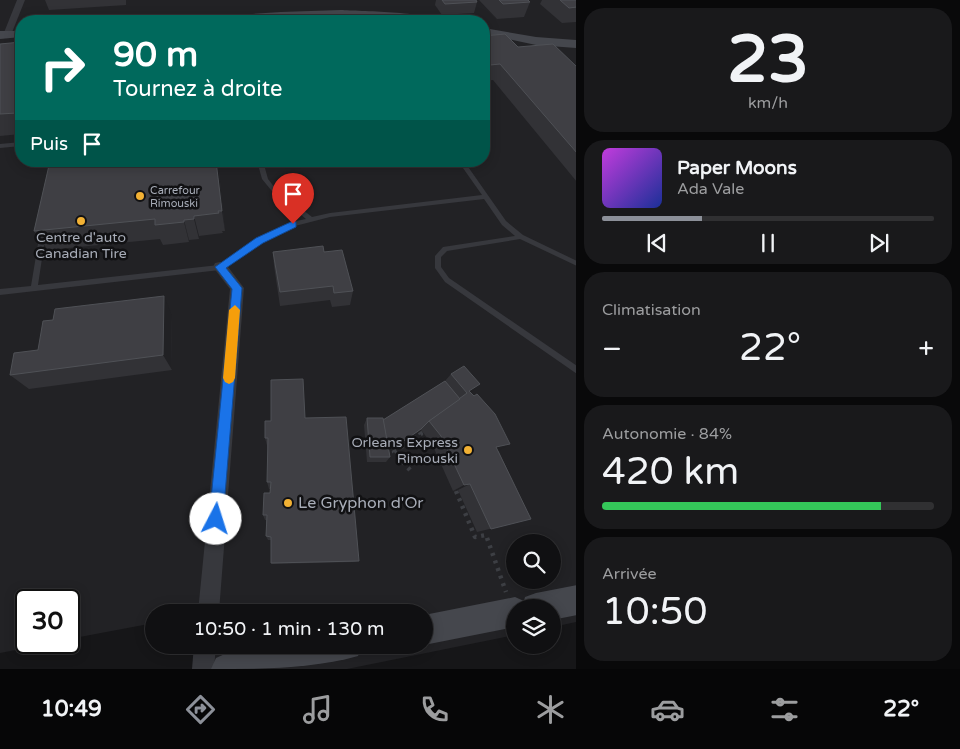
<!DOCTYPE html>
<html lang="fr">
<head>
<meta charset="utf-8">
<style>
  :root { --surface:#101012; --page:#19191b; --text:#f1f3f6; --muted:#9c9d9f; --line:#303032; --accent:#8c9099 }
  body { margin:0; font-family:"Varela Round",sans-serif; background:var(--page); color:var(--text); height:100vh; display:flex; flex-direction:column; font-size:19px; white-space:nowrap }
  * { box-sizing:border-box; margin:0 }
  p { font-size:16px; color:var(--muted) }
  .icon { flex:none; width:28px; height:28px; fill:none; stroke:currentColor; stroke-width:2; stroke-linecap:round; stroke-linejoin:round }
  .map { position:relative; flex:1; overflow:hidden }
  .sheet { display:flex; flex-direction:column; gap:8px; padding:8px; background:#09090a; width:384px }
  .sheet>* { flex:none }
  .banner { position:absolute; left:15px; top:15px; width:475px; height:152px; border-radius:20px; box-shadow:0 2px 12px #0003,0 0 0 1px var(--line); background:#00695c; color:#fff; overflow:hidden }
  .fabs { position:absolute; left:506px; top:534px; display:grid; gap:10px }
  .fabs a { display:grid; place-items:center; width:55px; height:55px; border-radius:50%; background:var(--surface); box-shadow:0 2px 12px #0003,0 0 0 1px var(--line); font-size:25px }
  .speed { position:absolute; left:15px; top:589px; display:flex; gap:10px; font-size:25px; font-weight:700; text-align:center }
  .speed>* { display:grid; place-content:center; width:65px; height:65px; border-radius:50%; background:var(--surface); box-shadow:0 2px 12px #0003,0 0 0 1px var(--line); line-height:1 }
  .speed .limit { border:2px solid #111; border-radius:8px; background:#fff; color:#111 }
  .pin { position:absolute; display:grid; place-items:center; width:42px; height:42px; color:#fff; margin:-51px -21px; border-radius:50% 50% 50% 0; rotate:-45deg; box-shadow:0 0 5px #0007 }
  .pin .icon { rotate:45deg }
  .me { position:absolute; width:55px; margin:-28px; rotate:5deg; stroke-linejoin:round; filter:drop-shadow(0 0 4px #0008) }
  .turn { display:flex; align-items:center; gap:18px; height:105px; padding:0 15px; font-size:22px }
  .turn .icon { width:65px; height:65px; stroke-width:2.5 }
  .turn b { display:block; font-size:35px; line-height:42px }
  .then { display:flex; align-items:center; height:48px; padding:0 15px; background:#0003; gap:10px; font-size:19px }
  .big { font-size:38px; font-weight:600; line-height:1.1 }
  .sheet .tile { flex:1; display:flex; flex-direction:column; justify-content:center; gap:8px; min-width:0; padding:0 18px; border-radius:20px; background:var(--page) }
  .sheet .dial { align-items:center; gap:0 }
  .dial b { font-size:65px; line-height:1 }
  .song { display:flex; align-items:center; gap:15px }
  .cover { width:60px; height:60px; border-radius:8px; background:linear-gradient(135deg,hsl(290 70% 55%),hsl(230 70% 35%)) }
  .played { height:5px; border-radius:2px; background:linear-gradient(90deg,var(--accent) 30%,var(--line) 30%) }
  .keys { display:flex; justify-content:space-around; direction:ltr }
  .heat { display:flex; justify-content:space-between; align-items:center; font-size:28px; direction:ltr }
  .charge { height:8px; border-radius:4px; background:linear-gradient(90deg,#34c759 84%,var(--line) 0) }
  .trip { position:absolute; left:145px; top:604px; width:288px; height:50px; border-radius:25px; background:var(--surface); box-shadow:0 2px 12px #0003,0 0 0 1px var(--line); font-weight:600; line-height:50px; text-align:center }
  .dock { display:flex; height:80px; justify-content:space-around; align-items:center; background:#060607; color:var(--muted) }
  .dock .icon { width:35px; height:35px }
  .dock .current { color:var(--accent) }
  .dock b { font-size:22px; color:var(--text) }
  main { display:flex; flex:1; min-height:0 }
  .map>svg:first-child { display:block }
</style>
</head>
<body>
<main>
<div class="map">
<svg width="577" height="669" viewBox="0 0 577 669">
  <rect width="100%" height="100%" fill="#161618"/>
  <path fill="#222225" fill-rule="evenodd" d="M0,0H576V622L553,627L552,608H515V635L347,669H211L192,645H424V612H154V623L69,639V600H26V642L53,643L0,653ZM21,21H484V161H21ZM515,542H552V580H515Z"/>
  <g fill="none" stroke-linecap="round" stroke-linejoin="round">
    <g stroke="#3d3f44" stroke-width="4.5" stroke-dasharray="3 5" stroke-linecap="butt">
      <path d="M410,470L394,452L421,434L419,431"/>
      <path d="M456,491L475,537L486,535L506,592"/>
    </g>
    <g fill="#37383d" fill-rule="evenodd">
      <path d="M21,142V146L0,148V144Z"/>
      <path d="M257,161H263L268,179L275,188L312,217L330,213L482,195L458,161H464L506,221L523,235L577,261V266L520,239L447,251L441,257V267L449,278L577,366V374L445,282L435,268V256L443,247L515,236L502,225L484,199L330,217L295,226L262,243L220,270L0,295V289L31,286L40,232L43,230L46,232L38,285L219,265L258,239L291,222L306,219L271,190L262,179Z"/>
    </g>
    <g fill="#37383d" fill-rule="evenodd">
      <path d="M17,0H25L11,35L4,37L3,35Z"/>
      <path d="M220,262L225,263L244,288L219,612H198L230,289L213,267L215,263Z"/>
      <path d="M194,645H216L214,669H192Z"/>
    </g>
    <g fill="#45474d" fill-rule="evenodd">
      <path d="M341,10C358,11 429,12 438,21L341,17L184,21L190,18L281,12Z"/>
      <path d="M484,28L536,37L577,40V48L536,45L484,34Z"/>
      <path d="M0,31H21V37L0,39Z"/>
      <path d="M577,585V615L552,620V608H515V627L424,645H423L424,615L515,597L524,601L525,597L536,593Z"/>
      <path d="M268,645H363L358,656C312,669 260,669 211,669L216,658L227,653Z"/>
    </g>
  </g>
  <g fill="#323236">
    <path d="M45,0H126V5L49,10Z"/>
    <path d="M436,0H476L477,2L474,13L442,15L435,5Z"/>
    <path d="M479,0H528L530,2L524,17L497,19Z"/>
    <path d="M542,0H577V22L562,23L540,4Z"/>
    <path d="M484,36L577,67V182L493,80L484,81Z"/>
    <path d="M21,42V134L0,136V44Z"/>
    <path d="M50,161H218L225,231H222L223,233L199,236V239L189,240V242L163,245L160,239L48,250L34,231Z"/>
    <path d="M273,252H324L353,291L350,305L332,307L330,300L280,306L274,266Z"/>
    <path d="M171,313L172,370L29,389L10,375Z"/>
    <path d="M451,374L471,393L531,519L477,532L458,490L453,491L432,444L421,430L399,446H388L390,457L386,462H367L364,425L367,418L383,420L445,381Z"/>
    <path d="M305,418L359,561L353,562L272,564L271,563V540H268L266,536V520H265L263,515L270,493V489H269L267,482L268,449L265,438L271,421Z"/>
  </g>
  <g fill="#212124">
    <path d="M216,161H218L225,231L222,211Z"/>
    <path d="M194,216L199,236V239L194,219Z"/>
    <path d="M184,220L189,240V242L184,222Z"/>
    <path d="M164,296L171,313L172,370L163,355Z"/>
    <path d="M480,384L470,394L469,391Z"/>
    <path d="M420,430H421L399,446L401,443Z"/>
    <path d="M510,444L497,452L496,447Z"/>
    <path d="M470,484L458,490L453,491L464,485Z"/>
  </g>
  <g fill="#3f3f44" stroke="#4f5156">
    <path d="M442,0H476L477,2L445,4Z"/>
    <path d="M499,0H528L530,2L503,4Z"/>
    <path d="M560,0H577V7L569,8Z"/>
    <path d="M505,34L518,47L553,44L577,67V153L500,64L490,65L484,57V36Z"/>
    <path d="M21,42V116L16,117L17,113L0,114V44Z"/>
    <path d="M50,161H216L222,211H218L219,213L194,216V219L184,220V222L155,225V219L34,231Z"/>
    <path d="M323,246L324,252L342,250L353,291L334,293L333,286L280,292L273,252Z"/>
    <path d="M164,296L163,355L10,375L14,353L38,350L43,321L53,320L55,309Z"/>
    <path d="M464,366L480,384L469,391L474,396L477,394L495,414L510,444L496,447L531,519L491,529L470,484L464,485L441,436L429,421L467,393L451,374Z"/>
    <path d="M303,379L305,418L346,417L359,561L271,563V537L266,536L267,515H263L264,493H270L271,482H267L268,438H265V421H271V380Z"/>
    <path d="M445,381L460,399L429,421L421,429L401,443L387,444L383,420Z"/>
    <path d="M367,418H383L390,457H370Z"/>
  </g>
  <path fill="#1a73e8" stroke="#114b97" d="M293,221L296,222V227L263,243L226,268L242,288L223,519L221,525L216,527L211,525L209,519L232,289L215,267L256,238Z"/>
  <path fill="#f59e0b" d="M235,305L240,310L235,378L233,382L229,384L225,382L223,378L229,310Z"/>
  <g fill="#f2b134" stroke="#111113" stroke-width="2">
    <circle cx="140" cy="196" r="5"/>
    <circle cx="81" cy="221" r="5"/>
    <circle cx="468" cy="450" r="5"/>
    <circle cx="288" cy="503" r="5"/>
  </g>
  <g text-anchor="middle" dominant-baseline="central" stroke-width="5" stroke-linejoin="round" paint-order="stroke">
    <g font-size="11" fill="#a8adb8" stroke="#111113" text-anchor="start">
      <text x="150" y="190">Carrefour<tspan x="150" dy="13">Rimouski</tspan></text>
    </g>
    <g font-size="14" fill="#a8adb8" stroke="#111113">
      <text x="81" y="237">Centre d'auto<tspan x="81" dy="16">Canadian Tire</tspan></text>
      <text x="458" y="442" text-anchor="end">Orleans Express<tspan x="458" dy="16">Rimouski</tspan></text>
    </g>
    <g font-size="16" fill="#a8adb8" stroke="#111113" text-anchor="start">
      <text x="298" y="503">Le Gryphon d'Or</text>
    </g>
  </g>
</svg>
<div class="fabs">
<a><svg class="icon" aria-label="search" viewBox="0 0 24 24"><circle cx="10" cy="10" r="6"/><path d="M15 15l6 6"/></svg></a>
<a><svg class="icon" aria-label="layers" viewBox="0 0 24 24"><path d="M12 4l9 5-9 5-9-5zM3 14l9 5 9-5"/></svg></a>
</div>
<div class="speed"><div class="limit">30</div></div>
<div class="pin" style="left:293px;top:224px;background:#d93025"><svg class="icon" aria-label="arrive" viewBox="0 0 24 24"><path d="M6 21V4h12l-3 4 3 4H6"/></svg></div>
<svg class="me" style="left:216px;top:519px" viewBox="-20 -20 40 40"><circle r="19" fill="#fff"/><path d="M0-13L10 11 0 6-10 11z" fill="#1a73e8"/></svg>
<div class="trip">10:50 · 1 min · 130 m</div>
<div class="banner">
<div class="turn"><svg class="icon" aria-label="right" viewBox="0 0 24 24"><path d="M7 20v-9h11M14 6l5 5-5 5"/></svg><div><b>90 m</b>Tournez à droite</div></div>
<div class="then">Puis<svg class="icon" aria-label="arrive" viewBox="0 0 24 24"><path d="M6 21V4h12l-3 4 3 4H6"/></svg></div>
</div>
</div>
<section class="sheet">
<div class="tile dial"><b>23</b><p>km/h</p></div>
<div class="tile">
<div class="song"><i class="cover"></i><div><b>Paper Moons</b><p>Ada Vale</p></div></div>
<div class="played"></div>
<div class="keys"><svg class="icon" aria-label="previous" viewBox="0 0 24 24"><path d="M18 5L8 12l10 7zM5 5v14"/></svg><svg class="icon" aria-label="pause" viewBox="0 0 24 24"><path d="M8 5v14M16 5v14"/></svg><svg class="icon" aria-label="next" viewBox="0 0 24 24"><path d="M6 5l10 7-10 7zM19 5v14"/></svg></div>
</div>
<div class="tile"><p>Climatisation</p>
<div class="heat"><a>−</a><b class="big">22°</b><a>+</a></div>
</div>
<div class="tile"><p>Autonomie · 84%</p><b class="big">420 km</b><div class="charge"></div></div>
<div class="tile"><p>Arrivée</p><b class="big">10:50</b></div>
</section>
</main>
<nav class="dock">
<b>10:49</b>
<svg class="icon current" aria-label="directions" viewBox="0 0 24 24"><path d="M12 3l9 9-9 9-9-9zM9 14v-3h6M13 9l2 2-2 2"/></svg>
<svg class="icon" aria-label="music" viewBox="0 0 24 24"><path d="M9 18V5l10-2v13"/><circle cx="6" cy="18" r="3"/><circle cx="16" cy="16" r="3"/></svg>
<svg class="icon" aria-label="phone" viewBox="0 0 24 24"><path d="M5 4h4l2 5-3 2q2 4 5 5l2-3 5 2v4C11 20 4 13 5 4z"/></svg>
<svg class="icon" aria-label="climate" viewBox="0 0 24 24"><path d="M12 3v18M4 7l16 10M4 17L20 7"/></svg>
<svg class="icon" aria-label="car" viewBox="0 0 24 24"><path d="M5 17H2v-5l4-1 3-4h7l3 4 3 1v5h-3M9 17h6M6 11h13"/><circle cx="7" cy="17" r="2"/><circle cx="17" cy="17" r="2"/></svg>
<svg class="icon" aria-label="filters" viewBox="0 0 24 24"><path d="M4 7h16M4 17h16"/><circle cx="9" cy="7" r="2"/><circle cx="15" cy="17" r="2"/></svg>
<b>22°</b>
</nav>
</body>
</html>
